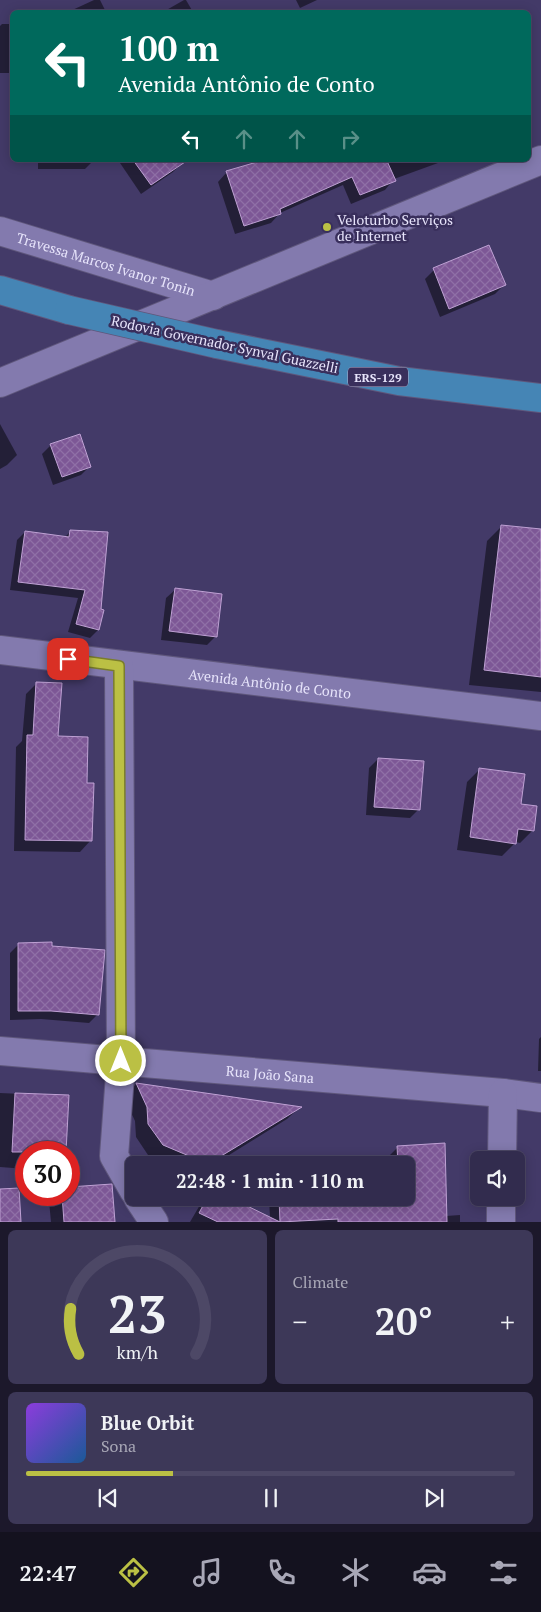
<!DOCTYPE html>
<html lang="en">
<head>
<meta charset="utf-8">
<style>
  :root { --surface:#322c4e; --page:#3d3858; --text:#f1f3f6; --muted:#a8a7b6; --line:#4d4866; --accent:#bbc044 }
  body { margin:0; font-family:"PT Serif",serif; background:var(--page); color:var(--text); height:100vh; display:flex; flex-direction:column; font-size:19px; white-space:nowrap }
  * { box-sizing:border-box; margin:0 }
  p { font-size:16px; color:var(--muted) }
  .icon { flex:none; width:28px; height:28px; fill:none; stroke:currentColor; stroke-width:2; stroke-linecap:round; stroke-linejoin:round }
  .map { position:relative; height:1222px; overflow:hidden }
  .side { display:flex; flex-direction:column; gap:8px; padding:8px; background:#1c182b; flex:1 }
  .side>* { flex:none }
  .guide { position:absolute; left:10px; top:10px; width:521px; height:152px; border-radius:8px; box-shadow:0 2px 12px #0003,0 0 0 1px var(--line); background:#00695c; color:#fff; overflow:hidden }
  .buttons { position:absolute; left:470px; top:1151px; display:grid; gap:10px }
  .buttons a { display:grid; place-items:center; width:55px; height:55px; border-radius:8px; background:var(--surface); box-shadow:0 2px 12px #0003,0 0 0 1px var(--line); font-size:25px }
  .speed { position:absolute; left:15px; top:1141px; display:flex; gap:10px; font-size:25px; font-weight:700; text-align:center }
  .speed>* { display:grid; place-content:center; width:65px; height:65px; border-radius:50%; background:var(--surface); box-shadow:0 2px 12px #0003,0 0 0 1px var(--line); line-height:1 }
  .speed .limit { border:8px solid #d22; background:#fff; color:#111 }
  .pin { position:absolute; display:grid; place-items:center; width:42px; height:42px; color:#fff; margin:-21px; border-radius:10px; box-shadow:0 2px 8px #0006 }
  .me { position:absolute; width:55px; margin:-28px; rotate:0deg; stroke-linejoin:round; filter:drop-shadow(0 0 4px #0008) }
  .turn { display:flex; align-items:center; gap:18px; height:105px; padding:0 25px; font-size:22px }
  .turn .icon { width:65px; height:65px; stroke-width:2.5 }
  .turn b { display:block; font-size:35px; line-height:42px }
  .lanes { display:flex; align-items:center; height:48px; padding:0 25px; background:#0003; justify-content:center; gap:25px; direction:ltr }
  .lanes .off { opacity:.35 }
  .big { font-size:38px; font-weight:600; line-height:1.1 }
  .side .tile { flex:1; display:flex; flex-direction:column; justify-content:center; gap:8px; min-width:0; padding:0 18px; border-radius:8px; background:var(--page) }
  .side .dial { align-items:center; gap:0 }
  .dial svg { height:130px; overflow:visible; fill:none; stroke:var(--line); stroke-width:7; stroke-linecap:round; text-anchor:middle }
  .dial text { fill:var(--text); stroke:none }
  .song { display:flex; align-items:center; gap:15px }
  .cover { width:60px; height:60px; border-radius:8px; background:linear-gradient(135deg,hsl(270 70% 55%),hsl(210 70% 35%)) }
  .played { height:5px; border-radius:2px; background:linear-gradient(90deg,var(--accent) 30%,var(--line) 30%) }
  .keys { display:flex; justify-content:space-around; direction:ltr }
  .heat { display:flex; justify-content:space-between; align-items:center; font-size:28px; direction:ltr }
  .side .tiles { flex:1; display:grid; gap:8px; grid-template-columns:1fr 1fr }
  .tile:last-child { grid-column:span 2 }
  .trip { position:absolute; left:125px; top:1156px; width:290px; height:50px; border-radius:8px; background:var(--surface); box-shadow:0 2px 12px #0003,0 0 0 1px var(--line); font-weight:600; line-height:50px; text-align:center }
  .tabs { display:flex; height:80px; justify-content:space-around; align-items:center; background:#14121f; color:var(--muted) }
  .tabs .icon { width:35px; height:35px }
  .tabs .on { color:var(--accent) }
  .tabs b { font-size:22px; color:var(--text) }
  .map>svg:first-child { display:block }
</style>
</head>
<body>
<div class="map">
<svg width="541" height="1222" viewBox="0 0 541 1222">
  <defs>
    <pattern id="building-cross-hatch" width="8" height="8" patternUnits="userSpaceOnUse" patternTransform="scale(1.25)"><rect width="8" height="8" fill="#7d5796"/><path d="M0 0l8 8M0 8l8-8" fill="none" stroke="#8f6fa6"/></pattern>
  </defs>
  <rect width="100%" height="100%" fill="#433a68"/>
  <g fill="#0007">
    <path d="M94,0H100L106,12H68Z"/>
    <path d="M184,0H186L193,12H163Z"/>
    <path d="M296,0H317L300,8Z"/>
    <path d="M2,24H12V73H0V26Z"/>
    <path d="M38,160H94L85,169H38Z"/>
    <path d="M118,160H181L182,163L173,172L141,194Z"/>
    <path d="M268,160H441L438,163L394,179L385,190L351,204L343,185L280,213L271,223L235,234L218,182L227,172Z"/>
    <path d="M434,270L504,285L495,294L440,317L425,279Z"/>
    <path d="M0,424L17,455L7,465L0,469Z"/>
    <path d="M51,445L90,466L81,475L53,485L42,454Z"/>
    <path d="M502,526L541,530V692L469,685L487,541Z"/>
    <path d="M25,532L64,538L70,532L98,630L90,638L68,632L78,598L10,590L17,540Z"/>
    <path d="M176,589L216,636L207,645L161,640L166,598Z"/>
    <path d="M37,683L57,737L85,784L91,840L80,852L14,851L16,747L22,741L26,694Z"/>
    <path d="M378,759L419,809L410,818L366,815L369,768Z"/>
    <path d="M480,769L520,805L533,830L520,843L516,842L502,856L457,850L467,782Z"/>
    <path d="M19,944L50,947L98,1014L89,1023L41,1019L10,1020V953Z"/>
    <path d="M541,1037V1071H538L539,1039Z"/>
    <path d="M136,1084L299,1108L287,1119L213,1165H167L150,1158L136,1137L135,1121L124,1097Z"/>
    <path d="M0,1093L68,1096L65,1152H26V1169L0,1167Z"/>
    <path d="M398,1147L446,1216L460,1215V1222H190L204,1198H228L270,1218L269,1198H406V1165H388V1157Z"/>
    <path d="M111,1186L113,1222H51L49,1201L56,1195H69V1188Z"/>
  </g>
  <g fill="url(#building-cross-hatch)" stroke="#bfa1d4">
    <path d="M133,160H188L151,185Z"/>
    <path d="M264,160H390L387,161L396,181L360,195L352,177L280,209L281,214L244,226L226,171Z"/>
    <path d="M489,245L506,285L449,309L433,268Z"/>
    <path d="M80,434L91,467L62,477L50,444Z"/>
    <path d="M501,525L541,529V677L484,670Z"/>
    <path d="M70,530L108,532L101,609L104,610L99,630L76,624L85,590L18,582L25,531L69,537Z"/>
    <path d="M175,588L222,594L217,637L169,631Z"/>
    <path d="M36,682L62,683L58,736L88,737L87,783H94L92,841L25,840L27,735H33Z"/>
    <path d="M378,758L424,761L420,810L374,807Z"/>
    <path d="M479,768L525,774L521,804L537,806L534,831L518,829L516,844L470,837Z"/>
    <path d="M52,942V946L105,950L99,1015L51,1011H18V943Z"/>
    <path d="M136,1083L302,1107L208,1164L163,1145L148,1124L147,1107Z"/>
    <path d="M15,1093L69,1095L66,1152H12Z"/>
    <path d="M445,1143L447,1222H338V1219L280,1222L279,1198H406V1165H398L397,1146Z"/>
    <path d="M327,1160V1165H277V1164Z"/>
    <path d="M112,1184L115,1222H64L62,1195H69V1187Z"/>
    <path d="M19,1188L21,1222H0V1189Z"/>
    <path d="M207,1198H231L280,1222H218L199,1213Z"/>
  </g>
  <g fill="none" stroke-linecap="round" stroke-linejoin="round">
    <defs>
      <g id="minor">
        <path id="s1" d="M0,231L213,296"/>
        <path d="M0,383L541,160"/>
        <path id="s2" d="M0,650L541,716"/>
        <path d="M119,666L121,1061L114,1156L134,1191"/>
        <path id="s3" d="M0,1051L503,1093L541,1098"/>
        <path d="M502,1160L503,1093"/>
        <path d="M138,1198L154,1222"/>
        <path d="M501,1222V1198"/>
      </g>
      <g id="major">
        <path d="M0,290L69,310"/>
        <path d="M217,344L399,381L541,398"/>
      </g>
    </defs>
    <use href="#minor" stroke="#5f577c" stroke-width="30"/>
    <use href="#major" stroke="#5f577c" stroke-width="30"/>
    <use href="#minor" stroke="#837aae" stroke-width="28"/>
    <use href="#major" stroke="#4585b5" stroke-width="28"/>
    <defs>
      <path id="major-bridge" d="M69,310L217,344"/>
    </defs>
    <use href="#major-bridge" stroke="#5f577c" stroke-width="30" stroke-linecap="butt"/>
    <use href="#major-bridge" stroke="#4585b5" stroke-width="28"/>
  </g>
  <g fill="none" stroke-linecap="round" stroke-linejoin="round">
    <defs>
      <path id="route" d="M68,659L119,666L121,1061"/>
    </defs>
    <use href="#route" stroke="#7a7d2c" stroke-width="12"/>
    <use href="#route" stroke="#bbc044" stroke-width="9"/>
  </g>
  <circle fill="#bbc044" stroke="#392f5c" stroke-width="2" cx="327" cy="227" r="5"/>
  <g text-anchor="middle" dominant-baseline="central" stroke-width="5" stroke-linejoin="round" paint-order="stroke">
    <rect fill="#392f5c" stroke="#b3aecb" stroke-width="1" x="348" y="367.5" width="60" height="19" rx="4"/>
    <g font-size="12" font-weight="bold" fill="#e7e4fb">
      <text x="378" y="377">ERS-129</text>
    </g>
    <g font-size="14" fill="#e7e4fb" stroke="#392f5c" text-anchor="start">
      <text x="337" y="219">Veloturbo Serviços<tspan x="337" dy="16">de Internet</tspan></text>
    </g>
    <g font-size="14" fill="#e7e4fb" stroke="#392f5c">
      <text stroke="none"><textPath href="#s1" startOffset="111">Travessa Marcos Ivanor Tonin</textPath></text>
      <text transform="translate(225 344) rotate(12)">Rodovia Governador Synval Guazzelli</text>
      <text stroke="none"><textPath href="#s2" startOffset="272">Avenida Antônio de Conto</textPath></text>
      <text stroke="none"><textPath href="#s3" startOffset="271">Rua João Sana</textPath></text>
    </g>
  </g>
</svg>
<div class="buttons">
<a><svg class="icon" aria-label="sound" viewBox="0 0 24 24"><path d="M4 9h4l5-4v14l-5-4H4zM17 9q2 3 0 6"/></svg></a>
</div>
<div class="speed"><div class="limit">30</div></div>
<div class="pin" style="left:68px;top:659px;background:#d93025"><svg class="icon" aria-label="arrive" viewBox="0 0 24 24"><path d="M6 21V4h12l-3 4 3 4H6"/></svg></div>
<svg class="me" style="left:121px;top:1061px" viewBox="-20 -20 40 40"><circle r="17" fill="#bbc044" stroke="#fff" stroke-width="3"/><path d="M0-11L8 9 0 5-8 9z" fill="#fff"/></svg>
<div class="trip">22:48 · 1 min · 110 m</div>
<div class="guide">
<div class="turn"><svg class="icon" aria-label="left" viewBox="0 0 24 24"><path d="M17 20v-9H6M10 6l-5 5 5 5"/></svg><div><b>100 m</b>Avenida Antônio de Conto</div></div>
<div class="lanes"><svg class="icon" aria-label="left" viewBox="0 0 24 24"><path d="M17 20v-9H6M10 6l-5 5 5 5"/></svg><svg class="icon off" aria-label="ahead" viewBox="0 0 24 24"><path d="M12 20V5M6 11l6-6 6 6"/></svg><svg class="icon off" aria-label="ahead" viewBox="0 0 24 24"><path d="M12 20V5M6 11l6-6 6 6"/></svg><svg class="icon off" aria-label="right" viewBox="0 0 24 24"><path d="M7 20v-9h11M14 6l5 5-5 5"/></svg></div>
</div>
</div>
<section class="side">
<div class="tiles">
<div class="tile dial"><svg viewBox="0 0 100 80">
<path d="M14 69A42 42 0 1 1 86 69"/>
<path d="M14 69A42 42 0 0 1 9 41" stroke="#bbc044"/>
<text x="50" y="56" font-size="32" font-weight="700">23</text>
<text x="50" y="72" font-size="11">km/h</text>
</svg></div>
<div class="tile"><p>Climate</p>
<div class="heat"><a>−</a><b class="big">20°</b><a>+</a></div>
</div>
<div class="tile">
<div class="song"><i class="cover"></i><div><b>Blue Orbit</b><p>Sona</p></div></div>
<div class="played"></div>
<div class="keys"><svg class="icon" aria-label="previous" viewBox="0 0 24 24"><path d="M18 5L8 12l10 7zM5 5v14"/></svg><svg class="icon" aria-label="pause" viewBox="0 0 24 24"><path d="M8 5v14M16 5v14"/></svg><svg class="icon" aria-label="next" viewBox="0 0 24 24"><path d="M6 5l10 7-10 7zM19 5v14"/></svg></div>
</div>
</div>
</section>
<nav class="tabs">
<b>22:47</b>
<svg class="icon on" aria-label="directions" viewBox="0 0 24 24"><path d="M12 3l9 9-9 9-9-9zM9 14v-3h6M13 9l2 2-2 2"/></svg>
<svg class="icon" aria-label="music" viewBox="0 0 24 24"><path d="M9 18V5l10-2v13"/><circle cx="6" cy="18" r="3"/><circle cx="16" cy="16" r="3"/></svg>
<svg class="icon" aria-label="phone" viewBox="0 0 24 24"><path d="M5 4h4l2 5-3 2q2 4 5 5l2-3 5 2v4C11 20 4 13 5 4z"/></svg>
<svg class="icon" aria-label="climate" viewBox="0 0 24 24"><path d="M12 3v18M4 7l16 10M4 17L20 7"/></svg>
<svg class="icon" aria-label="car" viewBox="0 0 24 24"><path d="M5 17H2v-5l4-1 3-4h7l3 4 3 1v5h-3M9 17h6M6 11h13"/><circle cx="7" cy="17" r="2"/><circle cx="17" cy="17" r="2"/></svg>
<svg class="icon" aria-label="filters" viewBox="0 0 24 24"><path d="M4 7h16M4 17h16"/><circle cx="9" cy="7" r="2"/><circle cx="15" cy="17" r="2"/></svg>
</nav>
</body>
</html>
